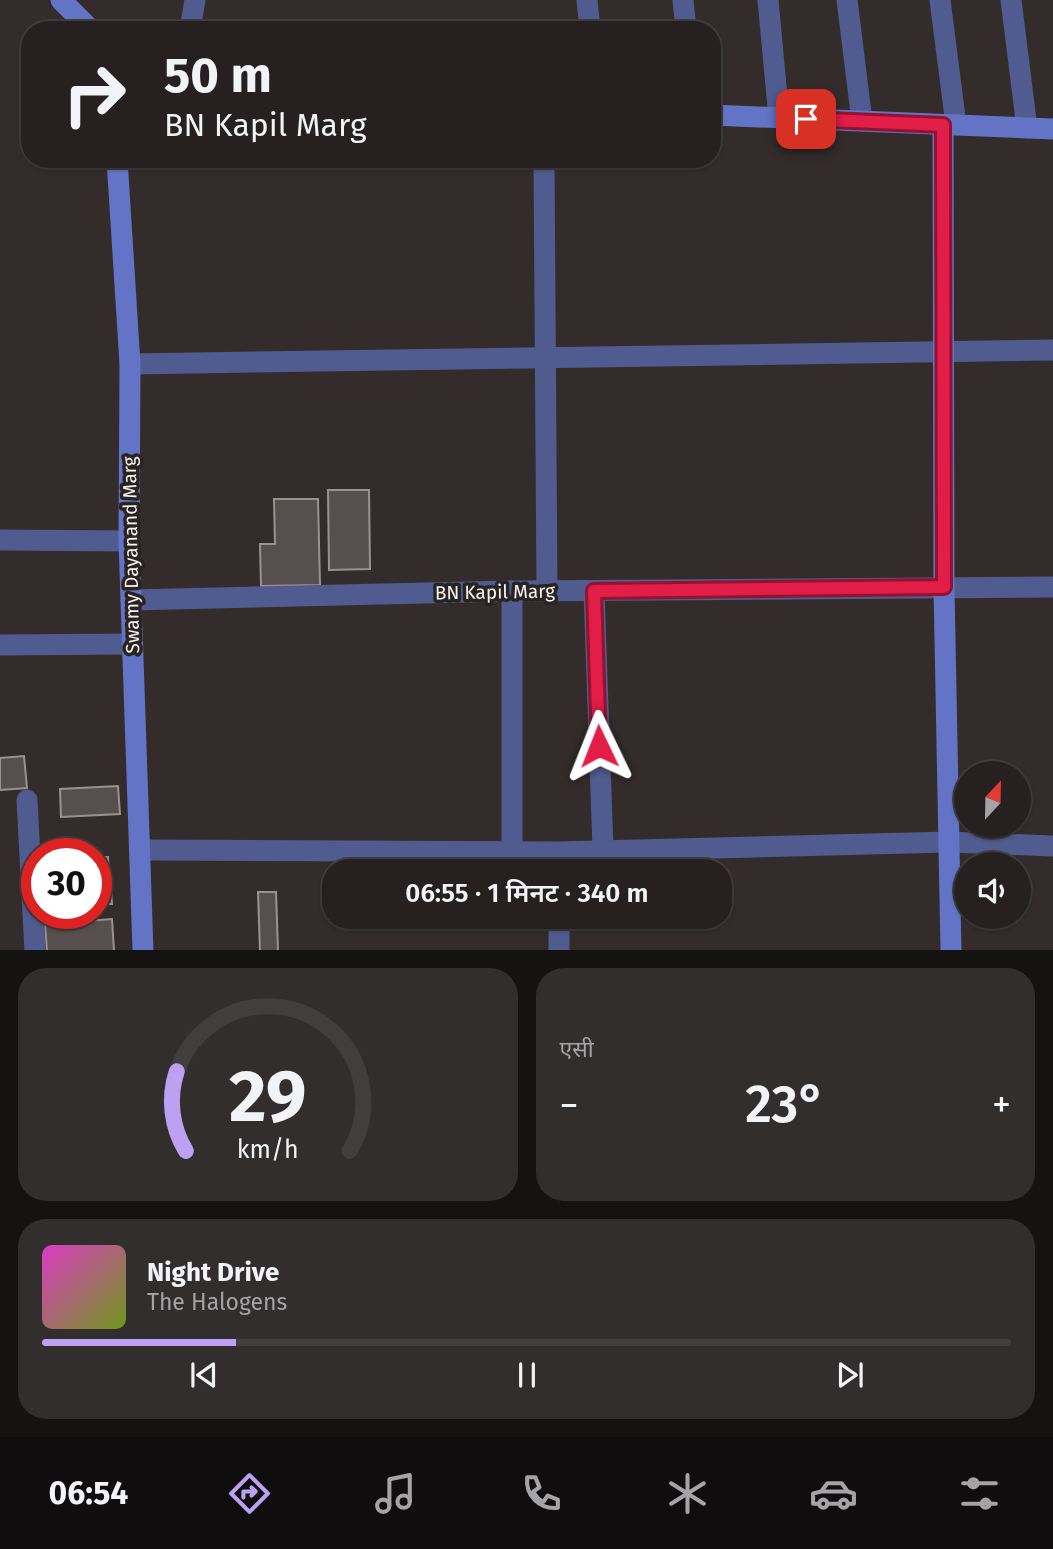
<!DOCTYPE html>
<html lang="hi">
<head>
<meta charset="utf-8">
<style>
  :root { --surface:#262120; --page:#322e2d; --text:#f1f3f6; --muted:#a4a3a5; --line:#423e3e; --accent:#bca0f2 }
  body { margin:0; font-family:"Fira Sans","Noto Sans Devanagari",sans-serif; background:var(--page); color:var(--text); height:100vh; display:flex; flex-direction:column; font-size:26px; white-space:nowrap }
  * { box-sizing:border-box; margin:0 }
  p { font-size:23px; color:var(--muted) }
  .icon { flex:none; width:38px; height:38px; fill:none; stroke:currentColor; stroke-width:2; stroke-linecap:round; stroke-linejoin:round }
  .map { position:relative; height:950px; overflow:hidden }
  .details { display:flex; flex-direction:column; gap:18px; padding:18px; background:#151212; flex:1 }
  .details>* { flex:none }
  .guide { position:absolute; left:21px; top:21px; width:700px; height:147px; border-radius:28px; box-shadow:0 2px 5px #0004,0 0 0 2px var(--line); background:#262120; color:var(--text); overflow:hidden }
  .needle { width:46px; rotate:22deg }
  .buttons { position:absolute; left:954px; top:761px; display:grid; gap:14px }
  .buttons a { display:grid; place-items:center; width:77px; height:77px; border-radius:50%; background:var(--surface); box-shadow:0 2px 5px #0004,0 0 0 2px var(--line); font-size:35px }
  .speed { position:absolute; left:21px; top:838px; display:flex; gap:14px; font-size:35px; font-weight:700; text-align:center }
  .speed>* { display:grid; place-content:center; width:91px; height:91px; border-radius:50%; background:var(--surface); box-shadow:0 2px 5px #0004,0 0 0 2px var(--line); line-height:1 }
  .speed .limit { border:10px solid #d22; background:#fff; color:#111 }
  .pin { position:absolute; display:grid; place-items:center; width:60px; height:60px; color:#fff; margin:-30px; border-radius:14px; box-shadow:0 4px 10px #0006 }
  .me { position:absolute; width:77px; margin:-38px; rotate:358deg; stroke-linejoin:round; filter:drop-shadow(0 0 5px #0008) }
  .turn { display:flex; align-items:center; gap:24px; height:147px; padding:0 28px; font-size:32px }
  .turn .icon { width:91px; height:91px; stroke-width:2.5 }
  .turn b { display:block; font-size:49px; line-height:60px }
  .big { font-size:52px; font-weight:600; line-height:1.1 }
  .details .tile { flex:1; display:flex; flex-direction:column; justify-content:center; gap:10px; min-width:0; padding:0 24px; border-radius:28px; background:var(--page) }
  .details .dial { align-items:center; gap:0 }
  .dial svg { height:182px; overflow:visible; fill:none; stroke:var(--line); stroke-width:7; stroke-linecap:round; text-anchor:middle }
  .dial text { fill:var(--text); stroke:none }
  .song { display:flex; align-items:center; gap:21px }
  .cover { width:84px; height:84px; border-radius:10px; background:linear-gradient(135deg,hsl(310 70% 55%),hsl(80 70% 35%)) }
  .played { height:7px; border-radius:4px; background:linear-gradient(90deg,var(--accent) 20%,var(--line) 20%) }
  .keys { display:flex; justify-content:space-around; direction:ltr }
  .heat { display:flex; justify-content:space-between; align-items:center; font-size:38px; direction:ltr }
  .details .tiles { flex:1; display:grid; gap:18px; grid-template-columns:1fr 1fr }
  .tile:last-child { grid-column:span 2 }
  .trip { position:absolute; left:322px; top:859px; width:410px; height:70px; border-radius:28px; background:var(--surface); box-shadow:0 2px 5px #0004,0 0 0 2px var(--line); font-weight:600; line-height:70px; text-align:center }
  .menu { display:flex; height:112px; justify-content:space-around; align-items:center; background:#0f0d0d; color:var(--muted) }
  .menu .icon { width:49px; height:49px }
  .menu .selected { color:var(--accent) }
  .menu b { font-size:32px; color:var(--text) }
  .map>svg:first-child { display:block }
</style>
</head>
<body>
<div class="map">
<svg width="1053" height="951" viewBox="0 0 1053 951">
  <rect width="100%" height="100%" fill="#332c2b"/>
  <g fill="#564f4d" stroke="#9b9290" stroke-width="2">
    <path d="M328,490H369L370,569L329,570Z"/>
    <path d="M274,499H318L320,585L261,586L260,544H275Z"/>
    <path d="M24,756L27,788L0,790V758Z"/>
    <path d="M118,786L120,814L61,817L60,789Z"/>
    <path d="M86,848V854H51L50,849Z"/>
    <path d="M96,857H108L109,872H96Z"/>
    <path d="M111,888L112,904H96V889Z"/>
    <path d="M258,892H276L278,951H260Z"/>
    <path d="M112,919L114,951H47L45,924Z"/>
  </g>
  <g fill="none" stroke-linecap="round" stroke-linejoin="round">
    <g stroke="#505b8f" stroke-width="21">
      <path d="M587,0L590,30"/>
      <path d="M683,0L686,30"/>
      <path d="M768,0L779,118"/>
      <path d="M847,0L862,121"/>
      <path d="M940,0L956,125"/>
      <path d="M1011,0L1027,128"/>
      <path d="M190,30L195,0"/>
      <path d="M544,159L547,592"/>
      <path d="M130,364L1053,350"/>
      <path d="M0,540L129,541"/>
      <path d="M594,591L603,849"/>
      <path d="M131,600L512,591L1053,587"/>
      <path d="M0,645L132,644"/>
      <path d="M27,800L35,951"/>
      <path d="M140,850L559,852L949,842L1053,846"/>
      <path d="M512,851V591"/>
      <path d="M559,951V917"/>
    </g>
    <g stroke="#6373c6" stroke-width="21">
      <path d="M61,0L91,30"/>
      <path d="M712,115L1053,129"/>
      <path d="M943,125L944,587L951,951"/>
      <path d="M117,159L130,364L129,541L143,951"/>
    </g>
  </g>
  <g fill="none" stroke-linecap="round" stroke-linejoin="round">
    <defs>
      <path id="route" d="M599,746L594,591L944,587L943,125L806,119"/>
    </defs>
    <use href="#route" stroke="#92132f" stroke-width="18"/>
    <use href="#route" stroke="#e11d48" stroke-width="12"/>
  </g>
  <g text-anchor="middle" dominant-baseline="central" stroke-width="7" stroke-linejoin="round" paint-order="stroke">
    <g font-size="19" fill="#f7f2f1" stroke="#292321">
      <text transform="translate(131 555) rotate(-91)">Swamy Dayanand Marg</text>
      <text transform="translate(495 592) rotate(-1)">BN Kapil Marg</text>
    </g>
  </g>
</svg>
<div class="buttons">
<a><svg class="needle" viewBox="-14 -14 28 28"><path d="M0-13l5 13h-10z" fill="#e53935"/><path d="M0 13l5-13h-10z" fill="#a4a3a5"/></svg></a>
<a><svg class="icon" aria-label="sound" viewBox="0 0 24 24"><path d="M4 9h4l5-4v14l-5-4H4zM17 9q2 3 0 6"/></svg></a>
</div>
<div class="speed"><div class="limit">30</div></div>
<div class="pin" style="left:806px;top:119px;background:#d93025"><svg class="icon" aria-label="arrive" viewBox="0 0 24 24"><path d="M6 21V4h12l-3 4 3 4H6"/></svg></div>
<svg class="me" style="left:599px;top:746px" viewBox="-20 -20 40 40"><path d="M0-17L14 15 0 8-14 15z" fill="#e11d48" stroke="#fff" stroke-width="4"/></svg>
<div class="trip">06:55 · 1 मिनट · 340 m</div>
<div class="guide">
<div class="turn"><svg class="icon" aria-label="right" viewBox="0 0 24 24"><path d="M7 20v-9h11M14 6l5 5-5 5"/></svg><div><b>50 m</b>BN Kapil Marg</div></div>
</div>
</div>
<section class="details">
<div class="tiles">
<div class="tile dial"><svg viewBox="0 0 100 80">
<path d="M14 69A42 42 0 1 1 86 69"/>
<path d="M14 69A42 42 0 0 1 10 34" stroke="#bca0f2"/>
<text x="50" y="56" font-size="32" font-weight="700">29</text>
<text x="50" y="72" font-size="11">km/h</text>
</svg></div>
<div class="tile"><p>एसी</p>
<div class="heat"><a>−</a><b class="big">23°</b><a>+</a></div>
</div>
<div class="tile">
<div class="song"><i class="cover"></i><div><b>Night Drive</b><p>The Halogens</p></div></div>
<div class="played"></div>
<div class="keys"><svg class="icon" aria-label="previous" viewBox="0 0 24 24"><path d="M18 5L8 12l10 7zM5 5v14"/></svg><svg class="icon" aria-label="pause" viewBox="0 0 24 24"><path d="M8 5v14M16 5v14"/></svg><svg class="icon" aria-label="next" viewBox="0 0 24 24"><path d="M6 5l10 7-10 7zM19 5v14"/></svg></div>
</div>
</div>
</section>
<nav class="menu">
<b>06:54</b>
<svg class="icon selected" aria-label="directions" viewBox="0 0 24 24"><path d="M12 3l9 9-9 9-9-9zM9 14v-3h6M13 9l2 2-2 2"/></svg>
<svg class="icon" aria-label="music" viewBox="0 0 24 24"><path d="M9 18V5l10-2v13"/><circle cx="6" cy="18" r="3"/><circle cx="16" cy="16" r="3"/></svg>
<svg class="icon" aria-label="phone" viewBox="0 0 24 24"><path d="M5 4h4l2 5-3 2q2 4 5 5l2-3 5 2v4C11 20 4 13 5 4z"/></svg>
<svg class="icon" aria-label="climate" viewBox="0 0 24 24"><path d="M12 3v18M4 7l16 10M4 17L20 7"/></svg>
<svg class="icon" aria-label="car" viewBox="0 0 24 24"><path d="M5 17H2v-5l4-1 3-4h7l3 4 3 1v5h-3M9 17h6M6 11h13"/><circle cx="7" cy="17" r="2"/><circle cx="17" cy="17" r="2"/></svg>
<svg class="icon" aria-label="filters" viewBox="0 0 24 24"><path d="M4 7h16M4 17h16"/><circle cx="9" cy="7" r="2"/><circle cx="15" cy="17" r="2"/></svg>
</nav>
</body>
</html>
